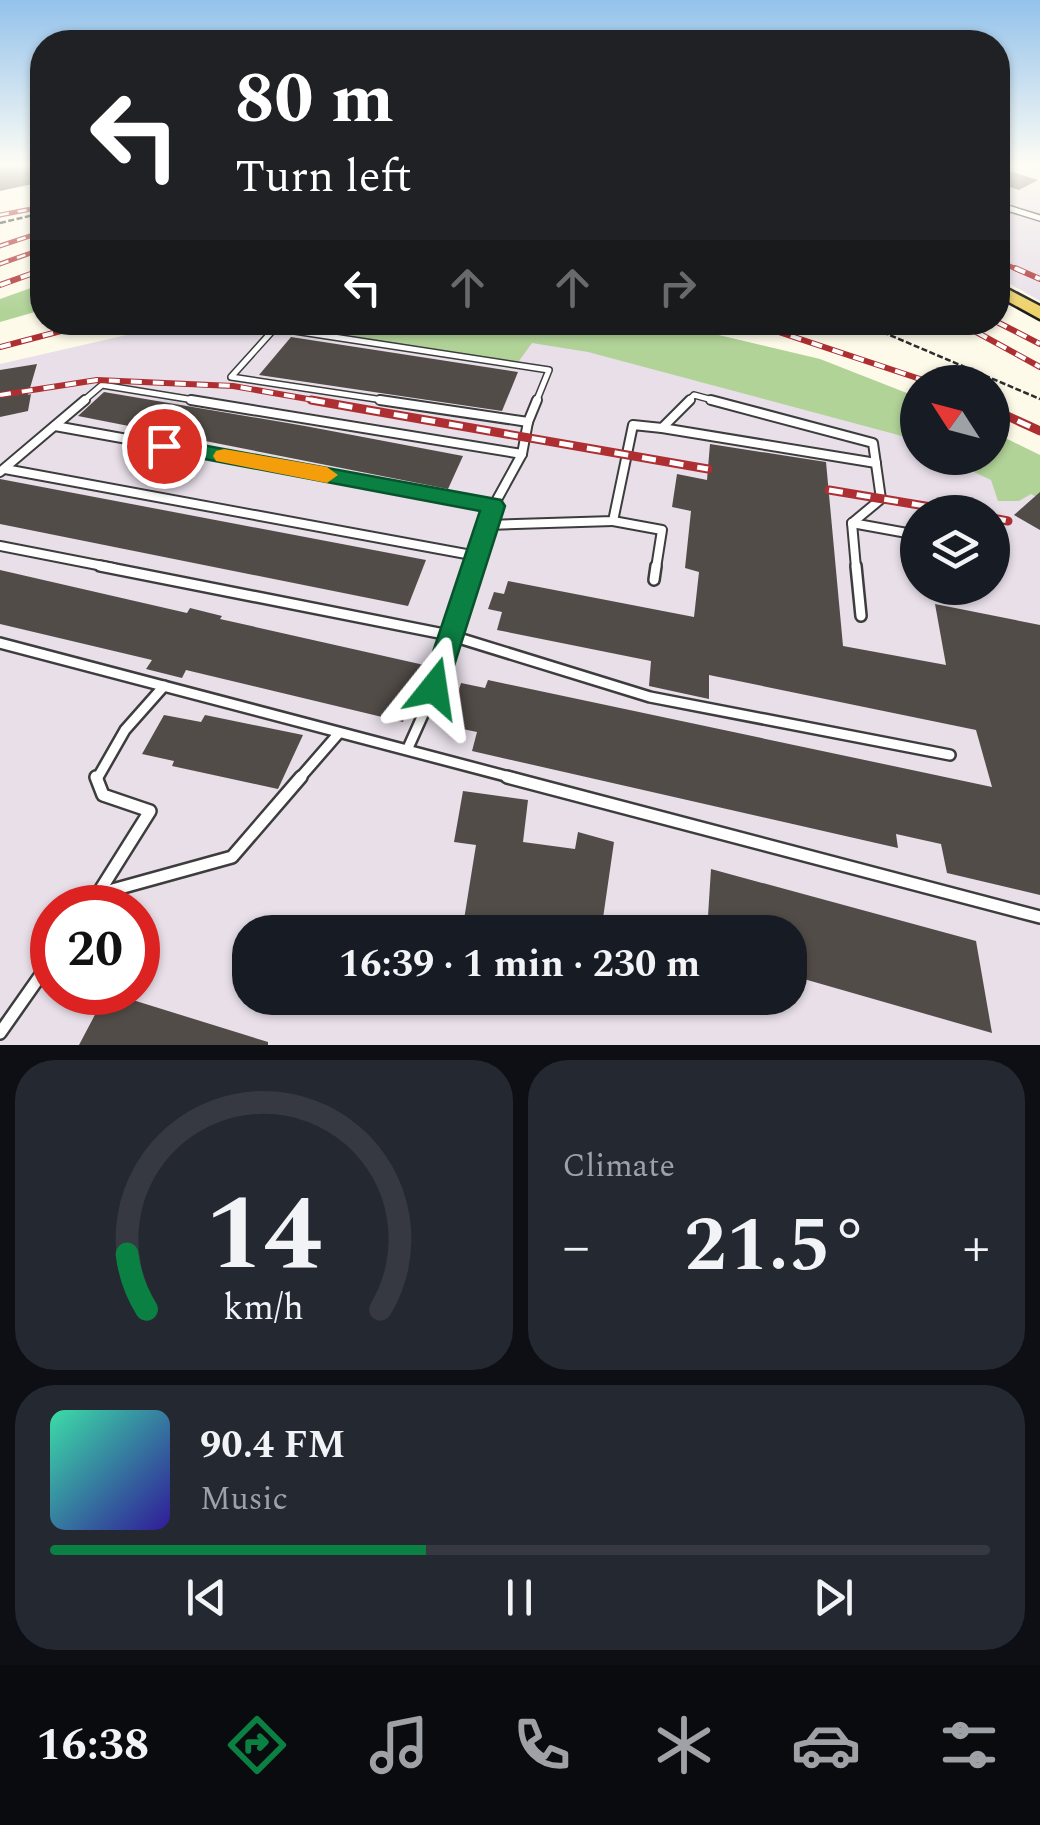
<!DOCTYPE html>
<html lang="en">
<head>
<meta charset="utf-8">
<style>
  :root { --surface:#171b24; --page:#242831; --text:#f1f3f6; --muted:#9ea1a6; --line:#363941; --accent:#0b8043 }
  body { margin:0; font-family:Spectral,serif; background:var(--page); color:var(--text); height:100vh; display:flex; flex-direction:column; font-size:38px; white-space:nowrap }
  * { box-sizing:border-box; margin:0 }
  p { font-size:32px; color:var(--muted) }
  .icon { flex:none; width:55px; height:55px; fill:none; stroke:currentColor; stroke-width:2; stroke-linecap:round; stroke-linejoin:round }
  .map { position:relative; height:1045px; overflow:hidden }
  .details { display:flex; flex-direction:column; gap:15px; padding:15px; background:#0d0f14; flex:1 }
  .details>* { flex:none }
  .hud { position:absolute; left:30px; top:30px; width:980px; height:305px; border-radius:40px; box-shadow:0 2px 8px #0004; background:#202124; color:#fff; overflow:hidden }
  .needle { width:65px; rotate:306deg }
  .tools { position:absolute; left:900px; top:365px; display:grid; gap:20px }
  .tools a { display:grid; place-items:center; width:110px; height:110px; border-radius:50%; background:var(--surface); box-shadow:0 2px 8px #0004; font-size:50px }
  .speed { position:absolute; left:30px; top:885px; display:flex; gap:20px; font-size:50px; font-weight:700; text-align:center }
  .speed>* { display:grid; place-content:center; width:130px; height:130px; border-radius:50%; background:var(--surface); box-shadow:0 2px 8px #0004; line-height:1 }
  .speed .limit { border:15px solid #d22; background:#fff; color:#111 }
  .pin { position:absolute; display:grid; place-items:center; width:85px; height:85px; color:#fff; margin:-42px; border:5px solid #fff; border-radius:50%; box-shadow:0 2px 10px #0007 }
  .me { position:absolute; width:110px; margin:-55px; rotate:15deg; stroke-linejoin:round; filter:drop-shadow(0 0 8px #0008) }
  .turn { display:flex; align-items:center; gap:35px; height:210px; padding:0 40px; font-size:45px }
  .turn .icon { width:130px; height:130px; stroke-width:2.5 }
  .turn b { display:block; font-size:70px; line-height:85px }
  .lanes { display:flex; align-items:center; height:95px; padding:0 40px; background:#0003; justify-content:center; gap:50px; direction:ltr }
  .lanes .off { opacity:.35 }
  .big { font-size:75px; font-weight:700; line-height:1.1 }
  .details .tile { flex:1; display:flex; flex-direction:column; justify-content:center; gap:15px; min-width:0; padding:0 35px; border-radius:40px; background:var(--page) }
  .details .dial { align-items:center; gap:0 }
  .dial svg { height:260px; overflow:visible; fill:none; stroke:var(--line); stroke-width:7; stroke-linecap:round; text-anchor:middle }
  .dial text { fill:var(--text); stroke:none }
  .song { display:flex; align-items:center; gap:30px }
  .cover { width:120px; height:120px; border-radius:15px; background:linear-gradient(135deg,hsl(160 70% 55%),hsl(250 70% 35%)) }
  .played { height:10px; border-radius:5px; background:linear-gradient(90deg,var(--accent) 40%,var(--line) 40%) }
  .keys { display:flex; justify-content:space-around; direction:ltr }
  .heat { display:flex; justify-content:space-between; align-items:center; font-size:55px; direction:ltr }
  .details .tiles { flex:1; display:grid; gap:15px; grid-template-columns:1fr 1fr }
  .tile:last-child { grid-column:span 2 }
  .trip { position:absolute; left:232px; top:915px; width:575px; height:100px; border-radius:40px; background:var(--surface); box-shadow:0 2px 8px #0004; font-weight:700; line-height:100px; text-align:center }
  .tabs { display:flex; height:160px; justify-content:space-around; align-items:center; background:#090b0e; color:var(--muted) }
  .tabs .icon { width:70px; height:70px }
  .tabs .current { color:var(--accent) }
  .tabs b { font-size:45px; color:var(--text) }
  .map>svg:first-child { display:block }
</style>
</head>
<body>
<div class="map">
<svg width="1040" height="1045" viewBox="0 0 1040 1045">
  <rect width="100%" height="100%" fill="#fdfae9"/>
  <g fill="#e8dfe9" fill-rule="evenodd">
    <path d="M998,166L1040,167V301L998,277Z"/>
    <path d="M179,323H566L917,423L918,458H984L1040,486V1045H0V364ZM918,512H992V588H918ZM52,908H138V992H52ZM250,932H790V998H250Z"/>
  </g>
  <g fill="#b1d398">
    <path d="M42,284V310L0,322V299Z"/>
    <path d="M282,323H668L820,359L917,397V444L902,436L588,352L532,343L516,365Z"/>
    <path d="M993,432L1040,455V499L1031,494L1019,501H998L991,480L944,458H992Z"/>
  </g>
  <g fill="#524c48">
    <path d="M0,166H42V182L0,191Z"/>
    <path d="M1004,169L1038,180L1019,190L998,183V172Z"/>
    <path d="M291,337L518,372L502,411L259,375Z"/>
    <path d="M37,364L28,395L31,394L28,411L0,417V370Z"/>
    <path d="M104,392L305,426L463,456L448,489L78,416Z"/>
    <path d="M710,444L826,462L843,646L946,665L935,604L1040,625V895L947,873L941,844L896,834L898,848L472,751L477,732L448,726L461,683L485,688L488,680L992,787L976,730L709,675V699L649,686L651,661L497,630L502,612L488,609L494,592L504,594L508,581L694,617L699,572L685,568L691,511L672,507L677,474L707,480Z"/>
    <path d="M0,479L426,560L408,606L0,524Z"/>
    <path d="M1040,492V530L1014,515Z"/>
    <path d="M0,570L187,613L190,608L222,616L220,619L424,665L403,722L186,670L182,678L146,669L152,660L0,624Z"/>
    <path d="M164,715L201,722L205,715L303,735L278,789L172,766L174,761L142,754Z"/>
    <path d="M463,791L528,800L523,842L575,849L578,832L614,842L601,932H462L476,845L454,842Z"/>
    <path d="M711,869L976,941L992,1033L790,975V932H707Z"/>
    <path d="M107,992L268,1042V1045H79Z"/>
  </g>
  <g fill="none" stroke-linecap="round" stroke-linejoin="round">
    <defs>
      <g id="service-far3">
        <path d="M998,205L1040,218"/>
        <path d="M82,402L102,385L206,402"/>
        <path d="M396,402L231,377L275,328L549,370L536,402"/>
        <path d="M687,402L694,395L720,402"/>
      </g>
      <g id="service-far2">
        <path d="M191,400L522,454"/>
        <path d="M380,400L528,422"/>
        <path d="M711,400L873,443L881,499L852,523L856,568"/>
        <path d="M528,422L537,400"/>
        <path d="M55,426L494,505"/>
        <path d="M662,428L876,463"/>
        <path d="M5,469L477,556"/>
        <path d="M0,472L85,400"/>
        <path d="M613,521L662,530L656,568"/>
        <path d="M852,523L918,535"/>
        <path d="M487,525L613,521L633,425L662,428L690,400"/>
        <path d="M0,546L113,568"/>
        <path d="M474,568L494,505L522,454L528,422"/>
      </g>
      <g id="service-far1">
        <path d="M100,566L449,635L650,697L950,755"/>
        <path d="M856,566L861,616"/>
        <path d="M654,580L656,566"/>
        <path d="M0,643L517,779"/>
        <path d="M408,748L435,688L474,566"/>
        <path d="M97,779L125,730L164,686"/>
        <path d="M299,779L339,733"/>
      </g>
      <g id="service">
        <path d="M507,777L1040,917"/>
        <path d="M98,894L232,857L301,777"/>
        <path d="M89,908L150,811L103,795L96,777"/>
        <path d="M0,1033L52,959"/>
      </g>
      <path id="primary" d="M998,284L1040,306V319L998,296Z"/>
    </defs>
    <use href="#service-far3" stroke="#3d3d3d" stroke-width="8"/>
    <use href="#service-far2" stroke="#3d3d3d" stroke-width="12"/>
    <use href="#service-far1" stroke="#3d3d3d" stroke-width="14"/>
    <use href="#service" stroke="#3d3d3d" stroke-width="16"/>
    <use href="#primary" stroke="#1b1b1b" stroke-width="5"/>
    <g stroke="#2c2c2c" stroke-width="2.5" stroke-dasharray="6 2.5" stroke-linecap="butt">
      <path d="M0,223L42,213"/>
      <path d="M859,322L1040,399"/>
    </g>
    <use href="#service-far3" stroke="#fff" stroke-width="5"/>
    <use href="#service-far2" stroke="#fff" stroke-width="8"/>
    <use href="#service-far1" stroke="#fff" stroke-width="9"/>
    <use href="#service" stroke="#fff" stroke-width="11"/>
    <use href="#primary" fill="#edd16a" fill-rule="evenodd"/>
    <defs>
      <g id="rail-far2">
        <path d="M0,215L42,207"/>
        <path d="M0,246L42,232"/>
        <path d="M998,261L1021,271"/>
        <path d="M0,264L42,249"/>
      </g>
      <g id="rail-far1">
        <path d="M1015,268L1040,279"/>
        <path d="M0,285L42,270"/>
        <path d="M749,322L929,382"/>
        <path d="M958,322L1040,367"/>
        <path d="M997,322L1040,344"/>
        <path d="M0,347L95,322"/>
        <path d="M0,395L97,380L233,386L325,402"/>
      </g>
      <g id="rail">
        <path d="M311,400L708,469"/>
        <path d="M992,409L1040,431"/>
        <path d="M829,490L961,512"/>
        <path d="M992,518L1008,521"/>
      </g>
    </defs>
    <use href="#rail-far2" stroke="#ad2f32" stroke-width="5"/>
    <use href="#rail-far1" stroke="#ad2f32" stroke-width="6"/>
    <use href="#rail" stroke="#ad2f32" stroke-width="9"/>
    <use href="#rail-far2" stroke="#fff" stroke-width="2.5" stroke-dasharray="9" stroke-linecap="butt"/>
    <use href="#rail-far1" stroke="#fff" stroke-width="4" stroke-dasharray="11" stroke-linecap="butt"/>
    <use href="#rail" stroke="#fff" stroke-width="5" stroke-dasharray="14" stroke-linecap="butt"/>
  </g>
  <linearGradient id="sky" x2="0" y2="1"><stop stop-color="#93c2eb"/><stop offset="0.53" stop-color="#fefdf5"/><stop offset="1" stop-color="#fefdf5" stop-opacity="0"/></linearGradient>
  <rect width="1040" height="312" fill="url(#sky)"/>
  <path fill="#0b8043" stroke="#07532c" stroke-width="2.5" d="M164,438L501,500L505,506L444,697L434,701L425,697L421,688L480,511L157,450L154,446Z"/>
  <path fill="#f59e0b" d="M224,449L327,467L338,475L327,483L216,461L213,456L216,451Z"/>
</svg>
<div class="tools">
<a><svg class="needle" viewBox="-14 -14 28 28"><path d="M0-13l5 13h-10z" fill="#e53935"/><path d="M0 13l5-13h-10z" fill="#9ea1a6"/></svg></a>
<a><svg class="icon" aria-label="layers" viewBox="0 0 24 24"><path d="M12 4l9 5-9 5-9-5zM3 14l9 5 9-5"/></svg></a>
</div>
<div class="speed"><div class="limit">20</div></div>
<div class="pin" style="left:164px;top:446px;background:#d93025"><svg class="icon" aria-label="arrive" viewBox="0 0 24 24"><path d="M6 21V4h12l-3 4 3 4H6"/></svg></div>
<svg class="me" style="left:434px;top:688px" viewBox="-20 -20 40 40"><path d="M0-17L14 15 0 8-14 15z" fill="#0b8043" stroke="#fff" stroke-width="4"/></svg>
<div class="trip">16:39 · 1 min · 230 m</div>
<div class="hud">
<div class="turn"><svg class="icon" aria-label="left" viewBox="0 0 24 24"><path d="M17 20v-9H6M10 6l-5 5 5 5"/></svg><div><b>80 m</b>Turn left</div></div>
<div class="lanes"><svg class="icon" aria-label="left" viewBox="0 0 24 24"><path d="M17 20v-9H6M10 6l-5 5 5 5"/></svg><svg class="icon off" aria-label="ahead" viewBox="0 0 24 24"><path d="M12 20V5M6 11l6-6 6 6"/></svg><svg class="icon off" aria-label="ahead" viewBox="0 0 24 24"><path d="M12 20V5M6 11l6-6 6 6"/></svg><svg class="icon off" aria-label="right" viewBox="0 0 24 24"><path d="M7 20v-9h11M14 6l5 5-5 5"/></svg></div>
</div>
</div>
<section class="details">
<div class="tiles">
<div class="tile dial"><svg viewBox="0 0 100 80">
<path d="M14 69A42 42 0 1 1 86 69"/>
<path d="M14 69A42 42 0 0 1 8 52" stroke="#0b8043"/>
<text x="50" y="56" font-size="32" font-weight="700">14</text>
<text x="50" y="72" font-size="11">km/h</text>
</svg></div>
<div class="tile"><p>Climate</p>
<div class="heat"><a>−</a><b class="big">21.5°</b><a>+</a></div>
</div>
<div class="tile">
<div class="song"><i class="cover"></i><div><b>90.4 FM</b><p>Music</p></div></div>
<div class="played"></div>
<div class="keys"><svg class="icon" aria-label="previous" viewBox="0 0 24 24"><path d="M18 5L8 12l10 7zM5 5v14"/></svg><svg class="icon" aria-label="pause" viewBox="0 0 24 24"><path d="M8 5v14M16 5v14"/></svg><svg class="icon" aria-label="next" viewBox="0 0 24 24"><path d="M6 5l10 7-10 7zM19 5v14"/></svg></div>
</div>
</div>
</section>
<nav class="tabs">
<b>16:38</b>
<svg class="icon current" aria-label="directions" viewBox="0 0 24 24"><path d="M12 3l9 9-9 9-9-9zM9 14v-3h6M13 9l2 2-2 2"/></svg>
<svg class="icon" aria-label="music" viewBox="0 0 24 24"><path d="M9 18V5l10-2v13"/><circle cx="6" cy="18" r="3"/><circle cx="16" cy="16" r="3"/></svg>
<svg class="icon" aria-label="phone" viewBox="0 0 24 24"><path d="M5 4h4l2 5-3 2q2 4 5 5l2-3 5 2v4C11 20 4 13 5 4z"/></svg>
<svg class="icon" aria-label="climate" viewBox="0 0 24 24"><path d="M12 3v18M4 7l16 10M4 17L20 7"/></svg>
<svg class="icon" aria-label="car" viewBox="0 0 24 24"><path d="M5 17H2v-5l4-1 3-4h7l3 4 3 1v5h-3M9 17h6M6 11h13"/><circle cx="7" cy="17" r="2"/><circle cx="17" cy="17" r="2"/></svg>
<svg class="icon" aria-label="filters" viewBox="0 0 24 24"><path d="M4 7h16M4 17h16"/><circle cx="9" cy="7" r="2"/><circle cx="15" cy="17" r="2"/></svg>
</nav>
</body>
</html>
